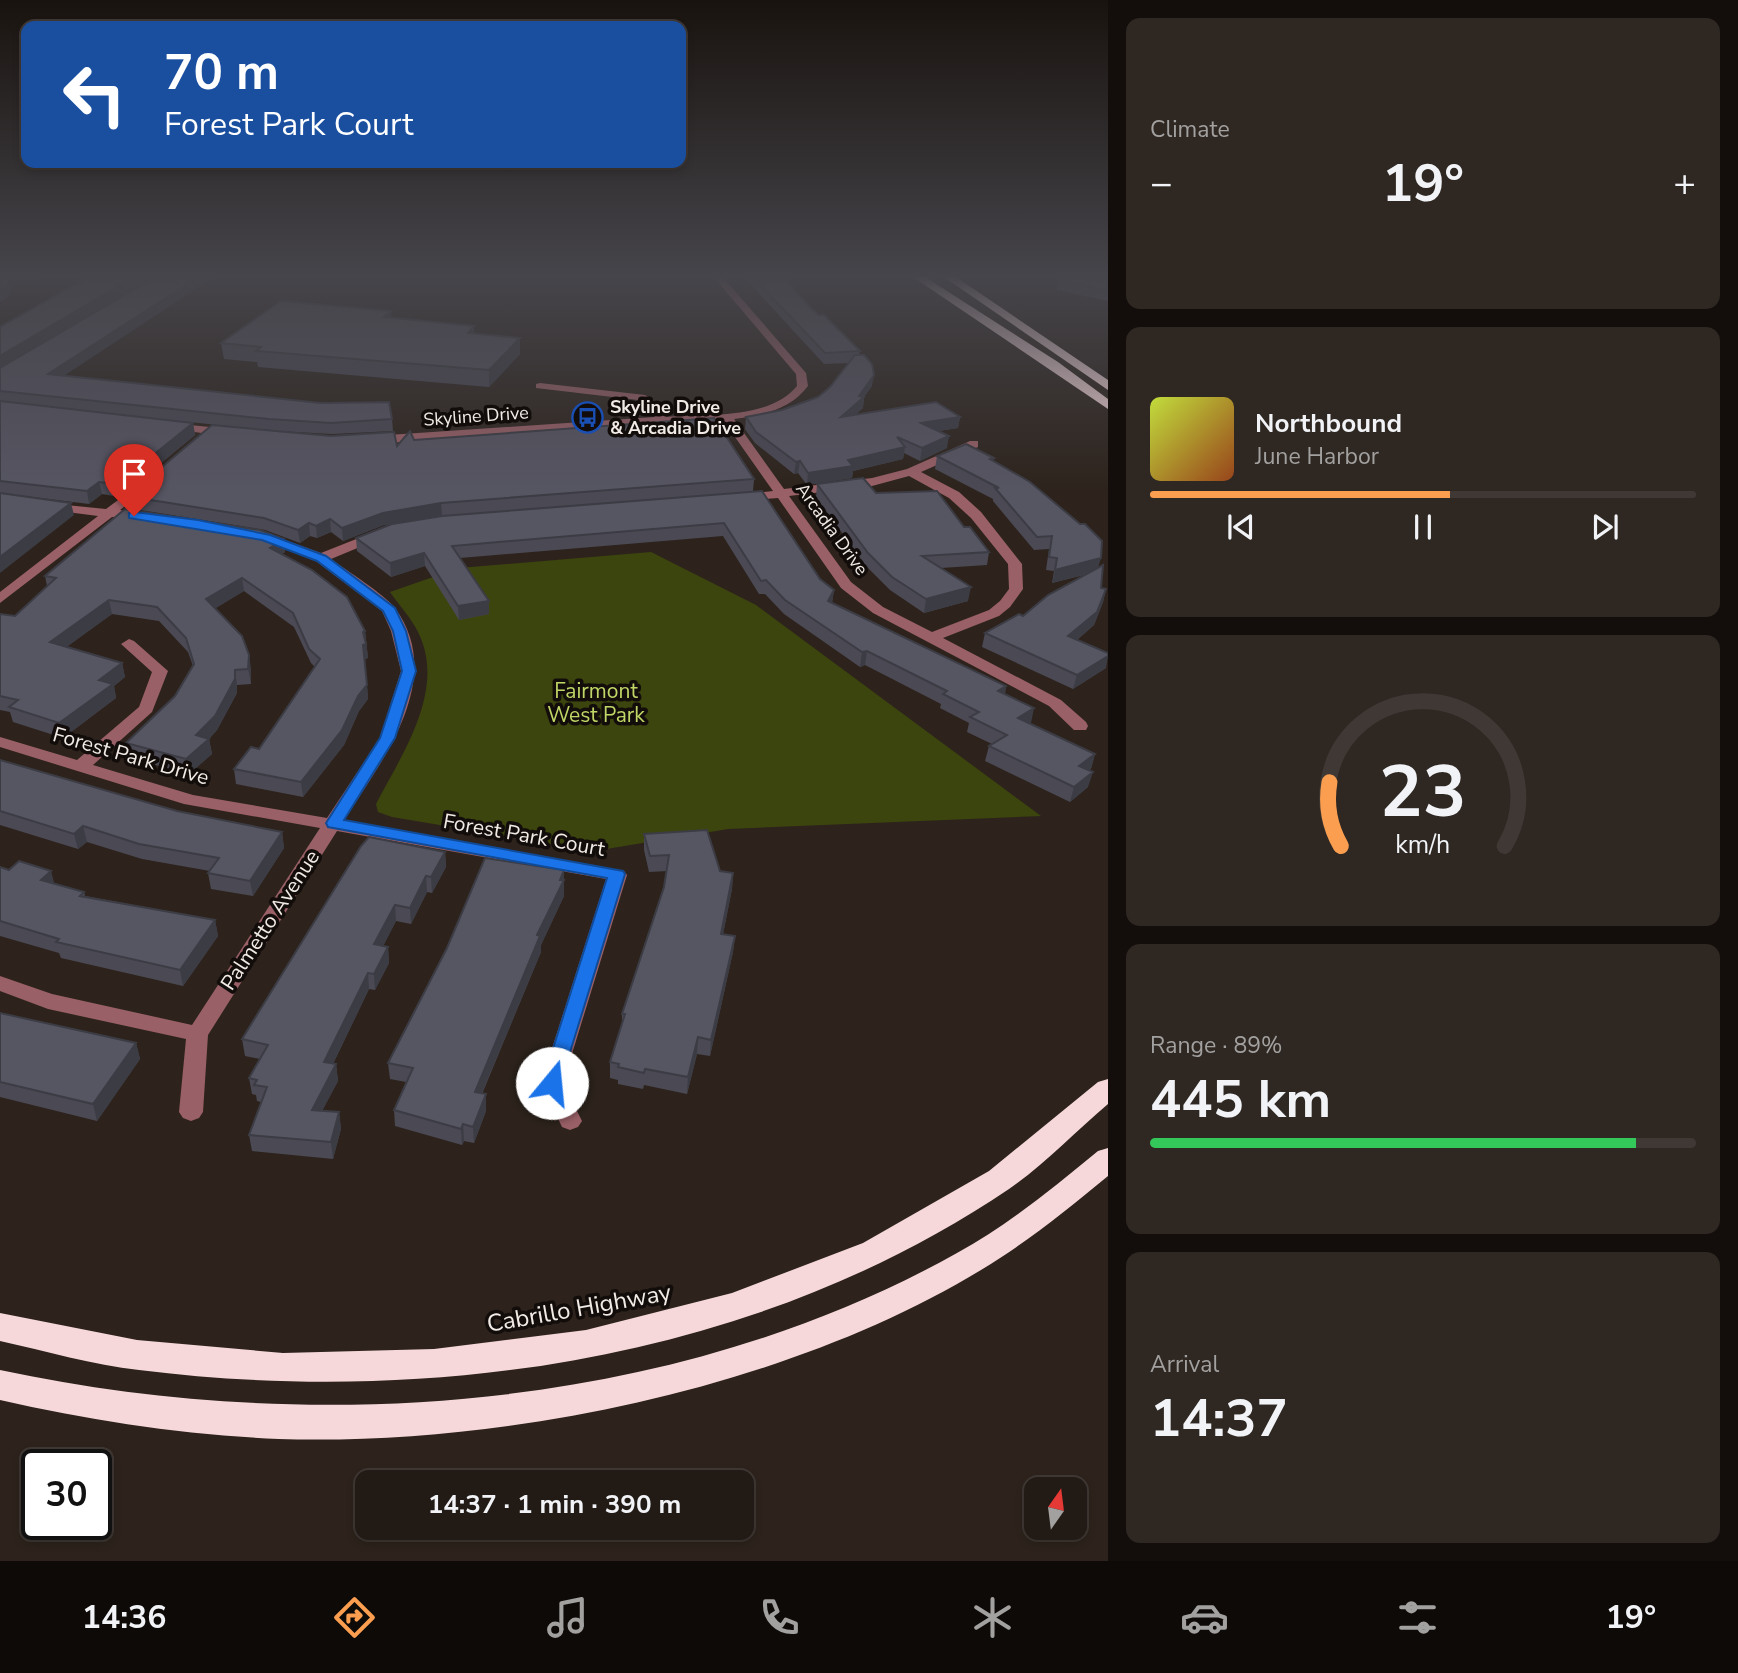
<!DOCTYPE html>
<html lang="en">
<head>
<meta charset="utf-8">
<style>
  :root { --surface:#221a15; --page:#2e2722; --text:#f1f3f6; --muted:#a2a1a0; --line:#3f3834; --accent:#fb9e50 }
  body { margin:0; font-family:"Nunito Sans",sans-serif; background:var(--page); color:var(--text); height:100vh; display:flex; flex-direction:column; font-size:26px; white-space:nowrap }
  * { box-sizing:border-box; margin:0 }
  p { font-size:23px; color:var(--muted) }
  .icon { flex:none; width:38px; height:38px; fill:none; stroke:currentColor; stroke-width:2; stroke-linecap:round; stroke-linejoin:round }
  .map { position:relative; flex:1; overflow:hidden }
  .drawer { display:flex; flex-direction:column; gap:18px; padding:18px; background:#130e0c; width:630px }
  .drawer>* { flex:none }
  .hud { position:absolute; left:21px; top:21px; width:665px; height:147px; border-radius:14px; box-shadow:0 4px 10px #0003,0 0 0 2px var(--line); background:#1a4fa0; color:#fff; overflow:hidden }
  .needle { width:46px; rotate:14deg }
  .fabs { position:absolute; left:1024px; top:1477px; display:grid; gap:14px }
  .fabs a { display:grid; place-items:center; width:63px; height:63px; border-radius:14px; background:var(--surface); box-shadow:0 4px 10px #0003,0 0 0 2px var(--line); font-size:35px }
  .speed { position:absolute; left:21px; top:1449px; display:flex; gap:14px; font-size:35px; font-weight:700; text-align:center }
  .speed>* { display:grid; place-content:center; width:91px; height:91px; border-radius:50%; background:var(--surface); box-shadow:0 4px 10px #0003,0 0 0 2px var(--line); line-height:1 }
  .speed .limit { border:4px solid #111; border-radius:10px; background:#fff; color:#111 }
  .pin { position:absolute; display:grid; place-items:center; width:60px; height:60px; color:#fff; margin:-72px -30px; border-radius:50% 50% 50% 0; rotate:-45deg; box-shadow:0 0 7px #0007 }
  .pin .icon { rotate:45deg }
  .me { position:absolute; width:77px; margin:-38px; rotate:17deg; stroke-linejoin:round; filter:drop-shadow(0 0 5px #0008) }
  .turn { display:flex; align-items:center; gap:24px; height:147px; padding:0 28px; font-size:32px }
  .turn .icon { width:91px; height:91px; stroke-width:2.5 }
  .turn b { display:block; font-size:49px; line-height:60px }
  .big { font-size:52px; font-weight:700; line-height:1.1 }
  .drawer .widget { flex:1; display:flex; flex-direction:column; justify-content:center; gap:10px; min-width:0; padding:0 24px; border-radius:14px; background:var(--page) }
  .drawer .dial { align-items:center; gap:0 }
  .dial svg { height:182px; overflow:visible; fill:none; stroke:var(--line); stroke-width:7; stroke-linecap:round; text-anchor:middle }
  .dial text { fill:var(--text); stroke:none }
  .song { display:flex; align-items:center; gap:21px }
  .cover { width:84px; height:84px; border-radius:10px; background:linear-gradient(135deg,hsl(70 70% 55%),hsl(20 70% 35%)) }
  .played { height:7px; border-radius:4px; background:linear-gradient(90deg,var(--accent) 55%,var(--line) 55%) }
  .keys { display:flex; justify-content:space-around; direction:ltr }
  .heat { display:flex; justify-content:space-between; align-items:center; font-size:38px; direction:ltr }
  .charge { height:10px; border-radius:5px; background:linear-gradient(90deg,#34c759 89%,var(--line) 0) }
  .trip { position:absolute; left:355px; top:1470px; width:399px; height:70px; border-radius:14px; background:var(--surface); box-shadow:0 4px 10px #0003,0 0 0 2px var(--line); font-weight:700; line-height:70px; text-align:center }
  .menu { display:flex; height:112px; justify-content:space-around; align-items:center; background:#0e0a08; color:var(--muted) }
  .menu .icon { width:49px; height:49px }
  .menu .active { color:var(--accent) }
  .menu b { font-size:32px; color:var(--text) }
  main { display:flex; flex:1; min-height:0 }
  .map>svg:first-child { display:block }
</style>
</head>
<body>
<main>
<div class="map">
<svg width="1108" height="1561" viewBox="0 0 1108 1561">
  <rect width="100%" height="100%" fill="#2d231c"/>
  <path fill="#3c450e" d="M651,552L756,605L1041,816L728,829L594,851L392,817L378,812L376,804C402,754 447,690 418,632C411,618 399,605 390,592L459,568Z"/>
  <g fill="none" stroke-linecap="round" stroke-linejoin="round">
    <g fill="#9a6067" fill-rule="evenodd">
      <path d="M712,275H721L806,373L808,386C790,410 762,415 734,419L784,489L872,478L907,469L970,441H978V447L921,472L959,492L981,512L1022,564L1023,589L1010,607L999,616L943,638L1061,700L1086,722L1088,726L1086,730H1074L1049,706L873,613L841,588L778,498L739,501V495L773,491L723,420L373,444L367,440L373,436L655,417L647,405L638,400L536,388V384L540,383L645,395L655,401L666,417C706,414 769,420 797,386L796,374ZM909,476L949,498L971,518L1008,564L1009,589L1000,601L989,610L932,632L883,607L851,582L789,496L872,486Z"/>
      <path d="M170,423L230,429L236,433L230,437L166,428L164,426Z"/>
      <path d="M157,471L163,475L161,478L120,510L147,514V520L112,517L0,603V592L98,516L51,510L45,506L46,503L106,509Z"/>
      <path d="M379,530L384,531V537L331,559C347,571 383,593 395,608C447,679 382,761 343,821L624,871L627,875L563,1083L582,1121L578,1127L570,1130L562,1127L541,1083L606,879L337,831L208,1035L203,1112L199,1118L191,1121L183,1118L179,1112L186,1039L48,1009L0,991V976L52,994L192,1025L320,828L184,804L0,747V737L77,760L139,707L152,672L121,644L129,639L134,641L168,671L152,712L93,765L193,795L327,818L380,738L401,671L391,631L382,611L316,561L256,537L263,533L268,534L321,553Z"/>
    </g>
    <g fill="#f6d8da" fill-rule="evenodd">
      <path d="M910,275H922L1058,362L1108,399V409Z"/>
      <path d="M941,275H953L1108,380V390Z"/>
      <path d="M1108,1079V1104C1075,1132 1044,1165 1009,1189C758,1359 435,1407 139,1370C93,1365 46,1351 0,1341V1313L137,1340L283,1353L434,1349L586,1330L732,1293L863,1243L989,1171L1098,1082Z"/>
      <path d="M1108,1148V1176C1067,1210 1026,1243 981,1270C787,1388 505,1446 279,1439C185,1435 92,1421 0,1400V1370C313,1437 673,1412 957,1253C1008,1225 1053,1188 1098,1151Z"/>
    </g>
  </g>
  <g fill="#4a4954">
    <path d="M0,275H41L31,281L14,280L9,296L0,302Z"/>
    <path d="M155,275L56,335L64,376L392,419L393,431L332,434L277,431L397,446L414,440L754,479L753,491H762L820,579L834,590L832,603L1006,686L1005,694L1031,723L1029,724L1095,754L1091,769L1088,770V787L1070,802L985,761L989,746L992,744L967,732L969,723L940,708L941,704L865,665L860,667L784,614L765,594H759L723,536L460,558L489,614L459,620L425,566L391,577L357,551L356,538L390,524L384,525L343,541L331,532L317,538L310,536L300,543L265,530L140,510L138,498L140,496L138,487L256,429L94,412L193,423L195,435L120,497L102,494L89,504L0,493V327Z"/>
    <path d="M742,275H781L811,308L860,351L859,355L872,386L864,397L863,408L856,414L960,417L958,428L939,431L947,448L920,461L904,453L903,459L853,471L852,478L807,485L798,473L794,474L755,443L745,429L746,417L782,410L818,397L830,387L850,363L824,364Z"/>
    <path d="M1049,275H1108V301L1057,290L1059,280L1063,279Z"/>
    <path d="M391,318L474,333L520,354L489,387L258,367L257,362L224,359L221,343Z"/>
    <path d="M937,456L994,458L993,461L1098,567L1101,588L1106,589L1103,602L1094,625L1077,640L1106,668L1073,689L982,647L985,633L1023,616L1084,575L1052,583L1054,571L1046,570L1049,549L1034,550L993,501V499L935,469Z"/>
    <path d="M817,484L876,493L989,552L987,565L941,568L968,601L924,613L890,590L866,566L816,497Z"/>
    <path d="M284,539L285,552L282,554L365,631L368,658L365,659L368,699L359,711L344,745L303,797L236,784L234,769L259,749L315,667L311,663L294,627L244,591L215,608L251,669V684L237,685V693L217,730L209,739L212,754L189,774L130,758L126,743L175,696L193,666L188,652L159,621L112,614L66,647L122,663L125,677L114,686L116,698L63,738L13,722L10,712L0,710V614L15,616L47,586L45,576Z"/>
    <path d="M0,760L177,811L282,832L284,848L253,896L211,889L208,873L210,871L142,859L87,842L78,849L0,825Z"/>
    <path d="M644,834L720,871L733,873L732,889L723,934L735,936L733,952L710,1056L697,1054L687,1094L644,1085L643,1089L618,1084V1080L610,1078V1062L622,1025V1014L664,887L667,871L649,872L644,850Z"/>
    <path d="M445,852L446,867L432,893L427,892L411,924L396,921L383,946L388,947L389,963L375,990L369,989L333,1064H336L338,1081L322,1111L339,1112L341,1129L333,1159L252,1151L249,1135L261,1102L257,1101L256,1095L252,1094L249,1078L260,1059L245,1056L242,1039Z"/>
    <path d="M0,867L84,892L85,896L215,920L218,936L183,986L61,958L59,953L0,936Z"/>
    <path d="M564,870V896L541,945V952L482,1094H486V1111L474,1143L464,1141L462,1145L395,1126L394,1110L406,1082L390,1079L388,1063Z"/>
    <path d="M0,1013L136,1043L140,1059L97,1121L0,1097Z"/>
  </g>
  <g fill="#3c3c45">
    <path d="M11,275H13L14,280L9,296L0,302V290Z"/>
    <path d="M30,275H41L31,281Z"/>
    <path d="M137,275H155L0,369V356Z"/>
    <path d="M201,275H217L50,385L48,374Z"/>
    <path d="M391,311L392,326L384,317Z"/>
    <path d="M474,326V341L468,333Z"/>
    <path d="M520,338V354L489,387V370Z"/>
    <path d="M874,375L872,386L864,397L863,408L839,429L841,417L859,396Z"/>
    <path d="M960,417L958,428L919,434L921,423Z"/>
    <path d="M193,423L195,435L120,497L117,484Z"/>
    <path d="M949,436L947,448L920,461L922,448Z"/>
    <path d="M905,447L903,459L853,471L852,478L807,485L808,473L848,460Z"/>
    <path d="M800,461L798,473L794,474L796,462Z"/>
    <path d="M99,482L102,494L89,504L87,491Z"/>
    <path d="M71,503L74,515L0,573V557Z"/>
    <path d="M441,503L442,515L384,525L343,541L342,528L383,513Z"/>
    <path d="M330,519L331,532L317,538L316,526Z"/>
    <path d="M309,523L310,536L300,543L298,530Z"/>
    <path d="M284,539L285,552L271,561L270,548Z"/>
    <path d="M424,553L425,566L391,577L390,563Z"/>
    <path d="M1101,558L1097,571L1052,583L1055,570Z"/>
    <path d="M242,578L244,591L208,613L206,599Z"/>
    <path d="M971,587L968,601L924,613L926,599Z"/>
    <path d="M1106,589L1103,602L1094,625L1065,650L1068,636Z"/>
    <path d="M834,590L832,603L828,601Z"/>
    <path d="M109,600L112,614L53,657L50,642Z"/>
    <path d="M489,601V614L459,620L458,606Z"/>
    <path d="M365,631L368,658L365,659L363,632Z"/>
    <path d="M867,651L865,665L860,667L862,652Z"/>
    <path d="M249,655L251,669V684L248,669Z"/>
    <path d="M1108,656L1106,668L1073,689L1077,675Z"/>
    <path d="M122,663L125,677L114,686L116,698L63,738L59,723L99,680Z"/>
    <path d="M235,670L237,685V693L217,730L209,739L212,754L189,774L186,759L196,735Z"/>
    <path d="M367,685L368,699L359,711L344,745L303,797L301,782L358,696Z"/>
    <path d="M1006,686L1003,700L998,691Z"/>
    <path d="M1034,708L1031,723L1014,733L1018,718Z"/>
    <path d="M1095,754L1091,769L1075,781L1079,766Z"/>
    <path d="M1093,772L1088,787L1070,802L1074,787Z"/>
    <path d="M83,826L87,842L78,849L74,834Z"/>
    <path d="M282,832L284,848L253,896L250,881Z"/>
    <path d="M445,852L446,867L432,893L431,877Z"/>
    <path d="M564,870V896L541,945V952L475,1109V1092Z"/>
    <path d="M51,871L55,886L41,880Z"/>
    <path d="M733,873L732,889L720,950L721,934Z"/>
    <path d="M426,876L427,892L411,924L410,908Z"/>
    <path d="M395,905L396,921L376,960L374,944Z"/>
    <path d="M215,920L218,936L183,986L180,970Z"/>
    <path d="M735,936L733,952L710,1056L711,1040Z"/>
    <path d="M388,947L389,963L375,990L374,974Z"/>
    <path d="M368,973L369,989L326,1078L324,1062Z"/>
    <path d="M698,1037L697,1054L687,1094L688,1077Z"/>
    <path d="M136,1043L140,1059L97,1121L93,1104Z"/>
    <path d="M336,1064L338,1081L314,1126L312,1110Z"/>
    <path d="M486,1094V1111L474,1143L473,1127Z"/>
    <path d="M339,1112L341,1129L333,1159L331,1142Z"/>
    <path d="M463,1124L464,1141L462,1145L461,1129Z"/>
  </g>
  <g fill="#565562" stroke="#3c3c45" stroke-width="2">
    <path d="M0,275H11L7,286L0,290Z"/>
    <path d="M92,275H137L0,356V327Z"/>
    <path d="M159,275H201L48,374L321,403L389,402L392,419L331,423L269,419L0,391V368Z"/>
    <path d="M751,275H781L811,308L819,315H824L860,351L825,353Z"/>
    <path d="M1084,275H1108V291L1059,280Z"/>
    <path d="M281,301L391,311L384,317L474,326L468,333L520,338L489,370L256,351L261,347L221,343Z"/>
    <path d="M855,355H864L872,364L874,375L859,396L864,397L841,417L936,402L960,417L921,423L949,436L922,448L897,437L905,447L848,460L853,466L808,473L800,461L796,462L756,432L746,417L782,410L818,397L830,387Z"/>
    <path d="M0,401L193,423L117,484L99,482L87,491L0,481Z"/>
    <path d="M714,418L754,479L441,503L383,513L342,528L330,519L316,526L309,523L298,530L264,518L138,498L149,488L138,487L212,425L331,436L394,432L397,446L410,431L414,440Z"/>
    <path d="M966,444L994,458L990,459L1030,482L1080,524H1085L1102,541L1101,558L1055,570L1057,558L1049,557L1052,536L1037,537L995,488H999L937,456Z"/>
    <path d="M863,478L876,493L937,491L964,527H970L989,552L922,556L971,587L926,599L892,577L868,553L817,484Z"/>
    <path d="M762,491L820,579L834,590L828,601L1006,686L998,691L1034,708L1018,718L1095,754L1079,766L1093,772L1074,787L989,746L1007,735L970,717L979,712L943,694L947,691L867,651L862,652L785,600L766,580L761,581L724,523L452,546L489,601L458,606L424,553L390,563L356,538L392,524L442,516Z"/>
    <path d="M0,493L71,503L0,557Z"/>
    <path d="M125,509L260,530L284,539L270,548L312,570L347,597L365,631L363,632L366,644L363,645L367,685L358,696L342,730L301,782L234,769L251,747L259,749L320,659L309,649L293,613L242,578L206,599L242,636L249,655L248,669L235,670V679L215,716L196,735L209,739L186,759L126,743L175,696L194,664L186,638L157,607L109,600L50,642L122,663L99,680L113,684L59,723L9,707L18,700L0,696V614L15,616L56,578L45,576Z"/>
    <path d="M1103,565L1101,588L1106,589L1097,612L1068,636L1108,653V656L1077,675L985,633L1019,614L1023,616L1048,595Z"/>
    <path d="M0,760L177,811L282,832L250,881L208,873L219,858L139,844L83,826L74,834L0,811Z"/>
    <path d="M707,830L720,871L733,873L721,934L735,936L711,1040L698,1037L688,1077L645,1069L644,1073L618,1067L619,1064L610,1062L625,1014H622L664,887L669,855L650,856L644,834Z"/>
    <path d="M369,837L445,852L431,877L426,876L410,908L395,905L374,944L388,947L374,974L368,973L324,1062L336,1064L312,1110L339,1112L331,1142L249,1135L267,1087L254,1085L257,1080L249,1078L268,1045L242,1039L361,846Z"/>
    <path d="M485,858L564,870L560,880H564L537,935L540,936L475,1092L486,1094L473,1127L463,1124L461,1129L394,1110L413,1068L388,1063L447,948Z"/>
    <path d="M19,861L51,871L41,880L84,892L80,896L215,920L180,970L56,942L59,939L0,921V867L9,870Z"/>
    <path d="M0,1013L136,1043L93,1104L0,1082Z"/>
  </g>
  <linearGradient id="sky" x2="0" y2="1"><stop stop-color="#19130f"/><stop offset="0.56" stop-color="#46454b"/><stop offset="1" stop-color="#46454b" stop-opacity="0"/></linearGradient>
  <rect width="1108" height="493" fill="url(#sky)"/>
  <path fill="#1a73e8" stroke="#114b97" stroke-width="2" d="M134,512L198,520L270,535L326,556L395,608L406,631L416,671L395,738L344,820L623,871L625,874L559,1088H545L542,1083L607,878L328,827L326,823L380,738L402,671L393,631L383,611L317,561L262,540L129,518V513Z"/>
  <defs>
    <symbol id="bus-ring" viewBox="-11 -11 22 22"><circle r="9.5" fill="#120d0a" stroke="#1a4fb4" stroke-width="1.5"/><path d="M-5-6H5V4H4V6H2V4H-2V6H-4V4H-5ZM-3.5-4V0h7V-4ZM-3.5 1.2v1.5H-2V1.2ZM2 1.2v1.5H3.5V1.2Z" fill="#1a4fb4"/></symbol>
  </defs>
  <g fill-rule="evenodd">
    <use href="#bus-ring" x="570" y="400" width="35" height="35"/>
  </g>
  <g text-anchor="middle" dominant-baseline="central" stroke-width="7" stroke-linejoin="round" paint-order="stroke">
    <g font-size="18" font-weight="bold" fill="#f1eae5" stroke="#120d0a" text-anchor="start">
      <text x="610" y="407">Skyline Drive<tspan x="610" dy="21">&amp; Arcadia Drive</tspan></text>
    </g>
    <g font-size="18" fill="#f1eae5" stroke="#120d0a">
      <text transform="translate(476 416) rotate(-4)">Skyline Drive</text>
      <text transform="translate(832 529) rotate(54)">Arcadia Drive</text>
    </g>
    <g font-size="21" fill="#c0d666" stroke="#120d0a">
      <text x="596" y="691">Fairmont<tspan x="596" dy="24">West Park</tspan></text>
    </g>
    <g font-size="21" fill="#f1eae5" stroke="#120d0a">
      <text transform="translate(131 756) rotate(16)">Forest Park Drive</text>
      <text transform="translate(524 835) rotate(10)">Forest Park Court</text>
      <text transform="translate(270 920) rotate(-57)">Palmetto Avenue</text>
    </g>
    <g font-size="24" fill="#f1eae5" stroke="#120d0a">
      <text transform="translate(579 1308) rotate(-10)">Cabrillo Highway</text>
    </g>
  </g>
</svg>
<div class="fabs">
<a><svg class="needle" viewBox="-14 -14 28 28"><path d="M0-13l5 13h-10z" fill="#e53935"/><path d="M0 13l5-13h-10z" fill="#a2a1a0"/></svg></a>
</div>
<div class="speed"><div class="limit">30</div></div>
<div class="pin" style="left:134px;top:516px;background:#d93025"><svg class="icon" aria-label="arrive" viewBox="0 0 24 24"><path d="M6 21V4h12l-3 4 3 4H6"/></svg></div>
<svg class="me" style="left:552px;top:1083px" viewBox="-20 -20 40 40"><circle r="19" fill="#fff"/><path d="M0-13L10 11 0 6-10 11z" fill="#1a73e8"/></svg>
<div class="trip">14:37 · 1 min · 390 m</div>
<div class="hud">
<div class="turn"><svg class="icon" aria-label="left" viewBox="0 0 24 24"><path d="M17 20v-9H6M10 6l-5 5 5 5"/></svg><div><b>70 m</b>Forest Park Court</div></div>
</div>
</div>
<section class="drawer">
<div class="widget"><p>Climate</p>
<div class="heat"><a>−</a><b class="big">19°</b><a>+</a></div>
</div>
<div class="widget">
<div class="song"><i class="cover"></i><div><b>Northbound</b><p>June Harbor</p></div></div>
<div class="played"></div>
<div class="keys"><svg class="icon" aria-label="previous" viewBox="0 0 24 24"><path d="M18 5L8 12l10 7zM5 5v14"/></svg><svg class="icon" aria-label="pause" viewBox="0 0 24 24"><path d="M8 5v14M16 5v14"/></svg><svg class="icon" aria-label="next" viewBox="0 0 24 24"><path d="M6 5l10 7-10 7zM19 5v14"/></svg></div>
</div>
<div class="widget dial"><svg viewBox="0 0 100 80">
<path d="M14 69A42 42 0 1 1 86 69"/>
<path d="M14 69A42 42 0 0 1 9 41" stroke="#fb9e50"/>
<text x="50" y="56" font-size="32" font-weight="700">23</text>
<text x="50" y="72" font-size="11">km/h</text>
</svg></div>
<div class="widget"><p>Range · 89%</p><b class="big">445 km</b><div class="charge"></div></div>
<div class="widget"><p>Arrival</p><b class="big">14:37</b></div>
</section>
</main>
<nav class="menu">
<b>14:36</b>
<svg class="icon active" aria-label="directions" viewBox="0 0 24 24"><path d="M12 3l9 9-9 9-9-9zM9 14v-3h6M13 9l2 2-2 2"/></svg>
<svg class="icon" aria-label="music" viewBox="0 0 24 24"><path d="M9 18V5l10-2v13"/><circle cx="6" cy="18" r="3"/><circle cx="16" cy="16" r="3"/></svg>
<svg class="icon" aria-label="phone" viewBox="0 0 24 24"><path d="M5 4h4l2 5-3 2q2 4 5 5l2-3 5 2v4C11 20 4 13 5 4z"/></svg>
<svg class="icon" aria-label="climate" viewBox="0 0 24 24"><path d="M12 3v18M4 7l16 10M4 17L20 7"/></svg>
<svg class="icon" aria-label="car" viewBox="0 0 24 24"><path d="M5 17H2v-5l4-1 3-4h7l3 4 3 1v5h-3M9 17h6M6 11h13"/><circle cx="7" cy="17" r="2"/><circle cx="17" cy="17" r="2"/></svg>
<svg class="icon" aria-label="filters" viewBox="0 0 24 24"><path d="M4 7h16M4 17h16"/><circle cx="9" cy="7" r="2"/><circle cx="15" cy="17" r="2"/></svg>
<b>19°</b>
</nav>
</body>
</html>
